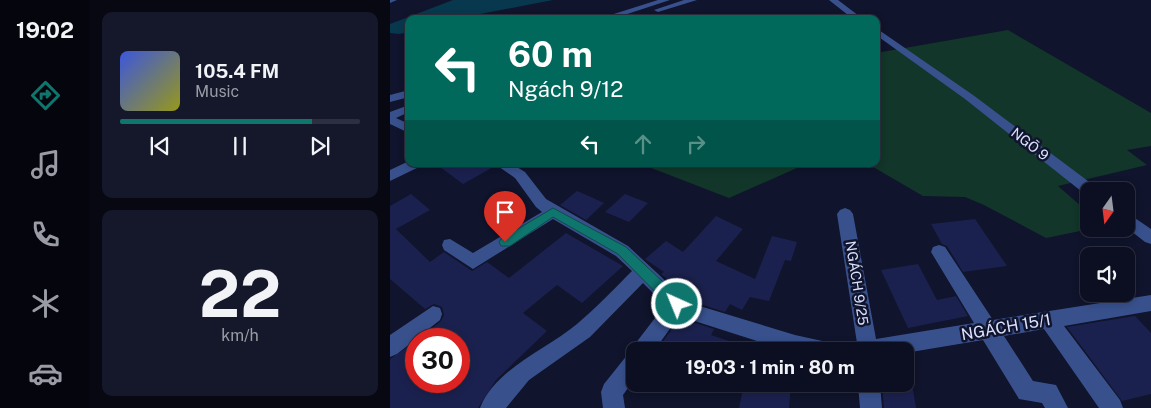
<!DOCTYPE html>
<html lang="en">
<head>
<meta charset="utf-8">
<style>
  :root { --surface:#0c0f21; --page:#15182a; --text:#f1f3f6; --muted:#9a9ca5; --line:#2c2f3f; --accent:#0f766e }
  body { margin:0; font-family:"Public Sans",sans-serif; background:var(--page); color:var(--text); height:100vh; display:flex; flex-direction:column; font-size:19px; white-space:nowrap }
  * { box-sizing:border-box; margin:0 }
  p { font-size:16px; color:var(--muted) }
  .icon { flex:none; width:28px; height:28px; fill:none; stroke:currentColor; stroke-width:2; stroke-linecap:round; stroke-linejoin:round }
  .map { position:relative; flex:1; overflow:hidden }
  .sheet { display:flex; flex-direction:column; gap:12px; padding:12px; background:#070812; width:300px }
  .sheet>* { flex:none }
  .hud { position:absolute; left:15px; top:15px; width:475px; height:152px; border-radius:10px; box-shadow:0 2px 8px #0003,0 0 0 1px var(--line); background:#00695c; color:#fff; overflow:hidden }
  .needle { width:32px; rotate:194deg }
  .tools { position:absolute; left:690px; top:182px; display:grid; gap:10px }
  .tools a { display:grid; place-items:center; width:55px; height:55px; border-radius:10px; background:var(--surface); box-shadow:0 2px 8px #0003,0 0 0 1px var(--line); font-size:25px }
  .speed { position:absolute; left:15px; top:328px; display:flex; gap:10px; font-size:25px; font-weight:700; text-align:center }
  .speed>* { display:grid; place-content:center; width:65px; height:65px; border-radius:50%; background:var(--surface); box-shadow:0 2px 8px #0003,0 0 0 1px var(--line); line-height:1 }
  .speed .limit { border:8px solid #d22; background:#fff; color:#111 }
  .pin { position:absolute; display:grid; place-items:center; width:42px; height:42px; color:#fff; margin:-51px -21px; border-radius:50% 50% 50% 0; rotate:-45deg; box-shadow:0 0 5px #0007 }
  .pin .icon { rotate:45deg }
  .me { position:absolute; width:55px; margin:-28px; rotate:316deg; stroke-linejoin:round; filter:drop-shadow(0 0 4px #0008) }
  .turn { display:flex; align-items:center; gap:18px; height:105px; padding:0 20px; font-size:22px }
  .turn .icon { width:65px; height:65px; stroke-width:2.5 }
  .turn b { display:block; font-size:35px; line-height:42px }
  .lanes { display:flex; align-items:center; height:48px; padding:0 20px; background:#0003; justify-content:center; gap:25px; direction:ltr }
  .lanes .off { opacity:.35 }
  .sheet .tile { flex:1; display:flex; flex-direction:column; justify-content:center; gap:8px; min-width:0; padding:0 18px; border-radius:10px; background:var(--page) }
  .sheet .dial { align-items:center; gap:0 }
  .dial b { font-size:65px; line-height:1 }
  .song { display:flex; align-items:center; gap:15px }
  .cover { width:60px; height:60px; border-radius:8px; background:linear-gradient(135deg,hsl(230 70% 55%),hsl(60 70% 35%)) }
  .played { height:5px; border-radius:2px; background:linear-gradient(90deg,var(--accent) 80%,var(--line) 80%) }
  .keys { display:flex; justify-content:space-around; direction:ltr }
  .trip { position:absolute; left:236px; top:342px; width:288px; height:50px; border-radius:10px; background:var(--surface); box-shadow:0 2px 8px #0003,0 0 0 1px var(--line); font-weight:700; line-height:50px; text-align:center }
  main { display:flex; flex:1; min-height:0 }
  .tab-bar { display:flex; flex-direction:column; width:90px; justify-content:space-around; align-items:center; background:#05060d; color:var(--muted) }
  .tab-bar .icon { width:35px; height:35px }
  .tab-bar .active { color:var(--accent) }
  .tab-bar b { font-size:22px; color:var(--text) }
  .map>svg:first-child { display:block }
</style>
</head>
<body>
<main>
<nav class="tab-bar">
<b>19:02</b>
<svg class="icon active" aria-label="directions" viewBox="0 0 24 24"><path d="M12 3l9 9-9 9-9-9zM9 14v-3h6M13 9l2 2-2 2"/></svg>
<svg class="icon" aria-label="music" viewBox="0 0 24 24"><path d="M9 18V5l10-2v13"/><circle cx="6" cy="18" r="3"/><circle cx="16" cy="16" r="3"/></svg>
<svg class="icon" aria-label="phone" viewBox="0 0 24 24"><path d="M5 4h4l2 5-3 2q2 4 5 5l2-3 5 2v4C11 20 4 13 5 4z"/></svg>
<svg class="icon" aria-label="climate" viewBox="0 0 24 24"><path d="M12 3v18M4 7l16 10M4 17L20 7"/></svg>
<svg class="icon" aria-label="car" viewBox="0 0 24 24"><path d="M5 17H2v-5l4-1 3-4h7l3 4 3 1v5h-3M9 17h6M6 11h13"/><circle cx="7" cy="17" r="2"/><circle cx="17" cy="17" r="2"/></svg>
</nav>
<section class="sheet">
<div class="tile">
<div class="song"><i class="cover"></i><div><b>105.4 FM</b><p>Music</p></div></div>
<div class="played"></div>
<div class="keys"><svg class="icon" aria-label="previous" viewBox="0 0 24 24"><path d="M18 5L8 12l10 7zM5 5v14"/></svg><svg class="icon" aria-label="pause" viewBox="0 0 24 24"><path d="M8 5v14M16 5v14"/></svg><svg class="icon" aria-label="next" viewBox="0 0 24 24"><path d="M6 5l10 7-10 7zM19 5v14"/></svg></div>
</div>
<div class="tile dial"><b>22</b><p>km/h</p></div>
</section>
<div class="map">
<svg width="761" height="408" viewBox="0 0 761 408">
  <rect width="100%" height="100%" fill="#10142c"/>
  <g fill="#123629">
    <path d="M618,30L761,113V146L737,150L757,165L668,186L699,213L700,229L656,238L594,205L575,197L533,196L478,164H486V53Z"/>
    <path d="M251,164H416L339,198Z"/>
  </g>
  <path fill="#08384d" d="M63,0H163L64,19H19V32L9,34L0,33V24Z"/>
  <g fill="#1b214e">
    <path d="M46,164H103L105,166L73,184Z"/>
    <path d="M187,191L201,197L214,203L196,220L170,205Z"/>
    <path d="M21,194L40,210L6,229L40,262L54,252L82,271L97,262L119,278L176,233L233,266L192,303L167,285L133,313L157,331L106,380L88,408H0V359L26,341V381H69V339H29L51,321L54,315L52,307L44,304L35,309L0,279V206Z"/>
    <path d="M235,194L258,203L239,222L215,212Z"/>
    <path d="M326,216L353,229L326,261L365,279L382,236L407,242L401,261L395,260L379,301L360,297L352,310L340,304L335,312L304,302L271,274L274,272L255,259L276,241L293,252Z"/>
    <path d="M585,219L617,266L573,272L557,246L552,244L541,224Z"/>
    <path d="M528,264L547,300L566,296L578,316L518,328L491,270Z"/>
    <path d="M745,316L761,333V394L732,401L677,327Z"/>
    <path d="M290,318L324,329L321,335L360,348L359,351H266Z"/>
    <path d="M354,384H401L399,408H349Z"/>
    <path d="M492,384H522L526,408H494Z"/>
  </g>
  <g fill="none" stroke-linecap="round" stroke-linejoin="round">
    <g fill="#38518d" fill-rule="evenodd">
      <path d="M0,0H7L0,3Z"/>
      <path d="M268,0H280L222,19H208Z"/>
      <path d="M294,0H307L268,12L264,10Z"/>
      <path d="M439,0H448L473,19H463Z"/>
      <path d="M486,28L583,95L706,187L708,191H699V195H696L575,99L486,35Z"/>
      <path d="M19,90V97L0,102V95Z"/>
      <path d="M19,105V112L6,118L19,124V133L0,124V112Z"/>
      <path d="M19,161V164H31L29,167L0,181V170Z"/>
      <path d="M105,164H122L135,172L156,199L238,246L294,298L303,304L405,335L446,344L449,351H398L289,316L264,351H245V378L233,395L235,408H213L211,392L214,384L238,354L242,352L245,344L275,305L253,283L200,337L139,380L116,408H90C106,368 156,350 187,324C206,308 224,289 242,271L226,256L163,219L83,269L54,250L52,245L54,240L60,239L83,253L152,212L146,207L125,178Z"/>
      <path d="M455,208L460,210L463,214L486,339L584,323L541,252L543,247L549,245L555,247L603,320L761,295V311L674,326L730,400L733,408H709L654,329L614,336L643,381L666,385L678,408H655L652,403L629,399L593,340L515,353L460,351L463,344L467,343L447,214L450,210Z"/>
      <path d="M736,212L761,229V244L755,242L736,227Z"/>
      <path d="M43,306L50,308L52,314L50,320L7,354L0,357V335Z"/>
      <path d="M468,384H490L492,408H470Z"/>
    </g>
  </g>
  <path fill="#0f766e" stroke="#0a4d48" d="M163,208L236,247L292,300L294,304L292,309L287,311L282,309L228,254L163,217L120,246H111L109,242L111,239Z"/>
  <g text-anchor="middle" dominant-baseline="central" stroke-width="5" stroke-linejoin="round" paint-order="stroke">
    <g font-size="14" fill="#dbe2ff" stroke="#10142c">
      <text transform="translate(640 144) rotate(38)">NGÕ 9</text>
      <text transform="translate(467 283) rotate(81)">NGÁCH 9/25</text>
    </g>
    <g font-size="16" fill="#dbe2ff" stroke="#10142c">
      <text transform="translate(616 327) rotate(-10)">NGÁCH 15/1</text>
    </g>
  </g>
</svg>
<div class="tools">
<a><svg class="needle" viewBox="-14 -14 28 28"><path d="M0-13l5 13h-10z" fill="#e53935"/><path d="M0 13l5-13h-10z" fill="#9a9ca5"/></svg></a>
<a><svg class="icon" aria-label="sound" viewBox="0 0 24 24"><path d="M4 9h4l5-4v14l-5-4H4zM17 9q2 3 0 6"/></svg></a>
</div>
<div class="speed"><div class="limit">30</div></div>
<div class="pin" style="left:115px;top:242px;background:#d93025"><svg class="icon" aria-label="arrive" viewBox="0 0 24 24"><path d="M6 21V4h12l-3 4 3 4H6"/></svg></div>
<svg class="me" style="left:287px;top:304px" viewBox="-20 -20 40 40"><circle r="17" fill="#0f766e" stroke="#fff" stroke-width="3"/><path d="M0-11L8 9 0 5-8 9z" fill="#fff"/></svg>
<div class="trip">19:03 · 1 min · 80 m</div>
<div class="hud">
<div class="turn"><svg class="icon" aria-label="left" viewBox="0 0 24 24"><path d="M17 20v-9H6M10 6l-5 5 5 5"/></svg><div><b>60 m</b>Ngách 9/12</div></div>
<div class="lanes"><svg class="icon" aria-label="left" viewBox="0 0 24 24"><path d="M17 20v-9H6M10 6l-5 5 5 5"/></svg><svg class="icon off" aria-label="ahead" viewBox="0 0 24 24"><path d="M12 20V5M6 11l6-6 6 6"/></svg><svg class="icon off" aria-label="right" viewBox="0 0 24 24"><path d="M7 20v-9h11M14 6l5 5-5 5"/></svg></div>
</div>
</div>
</main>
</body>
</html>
